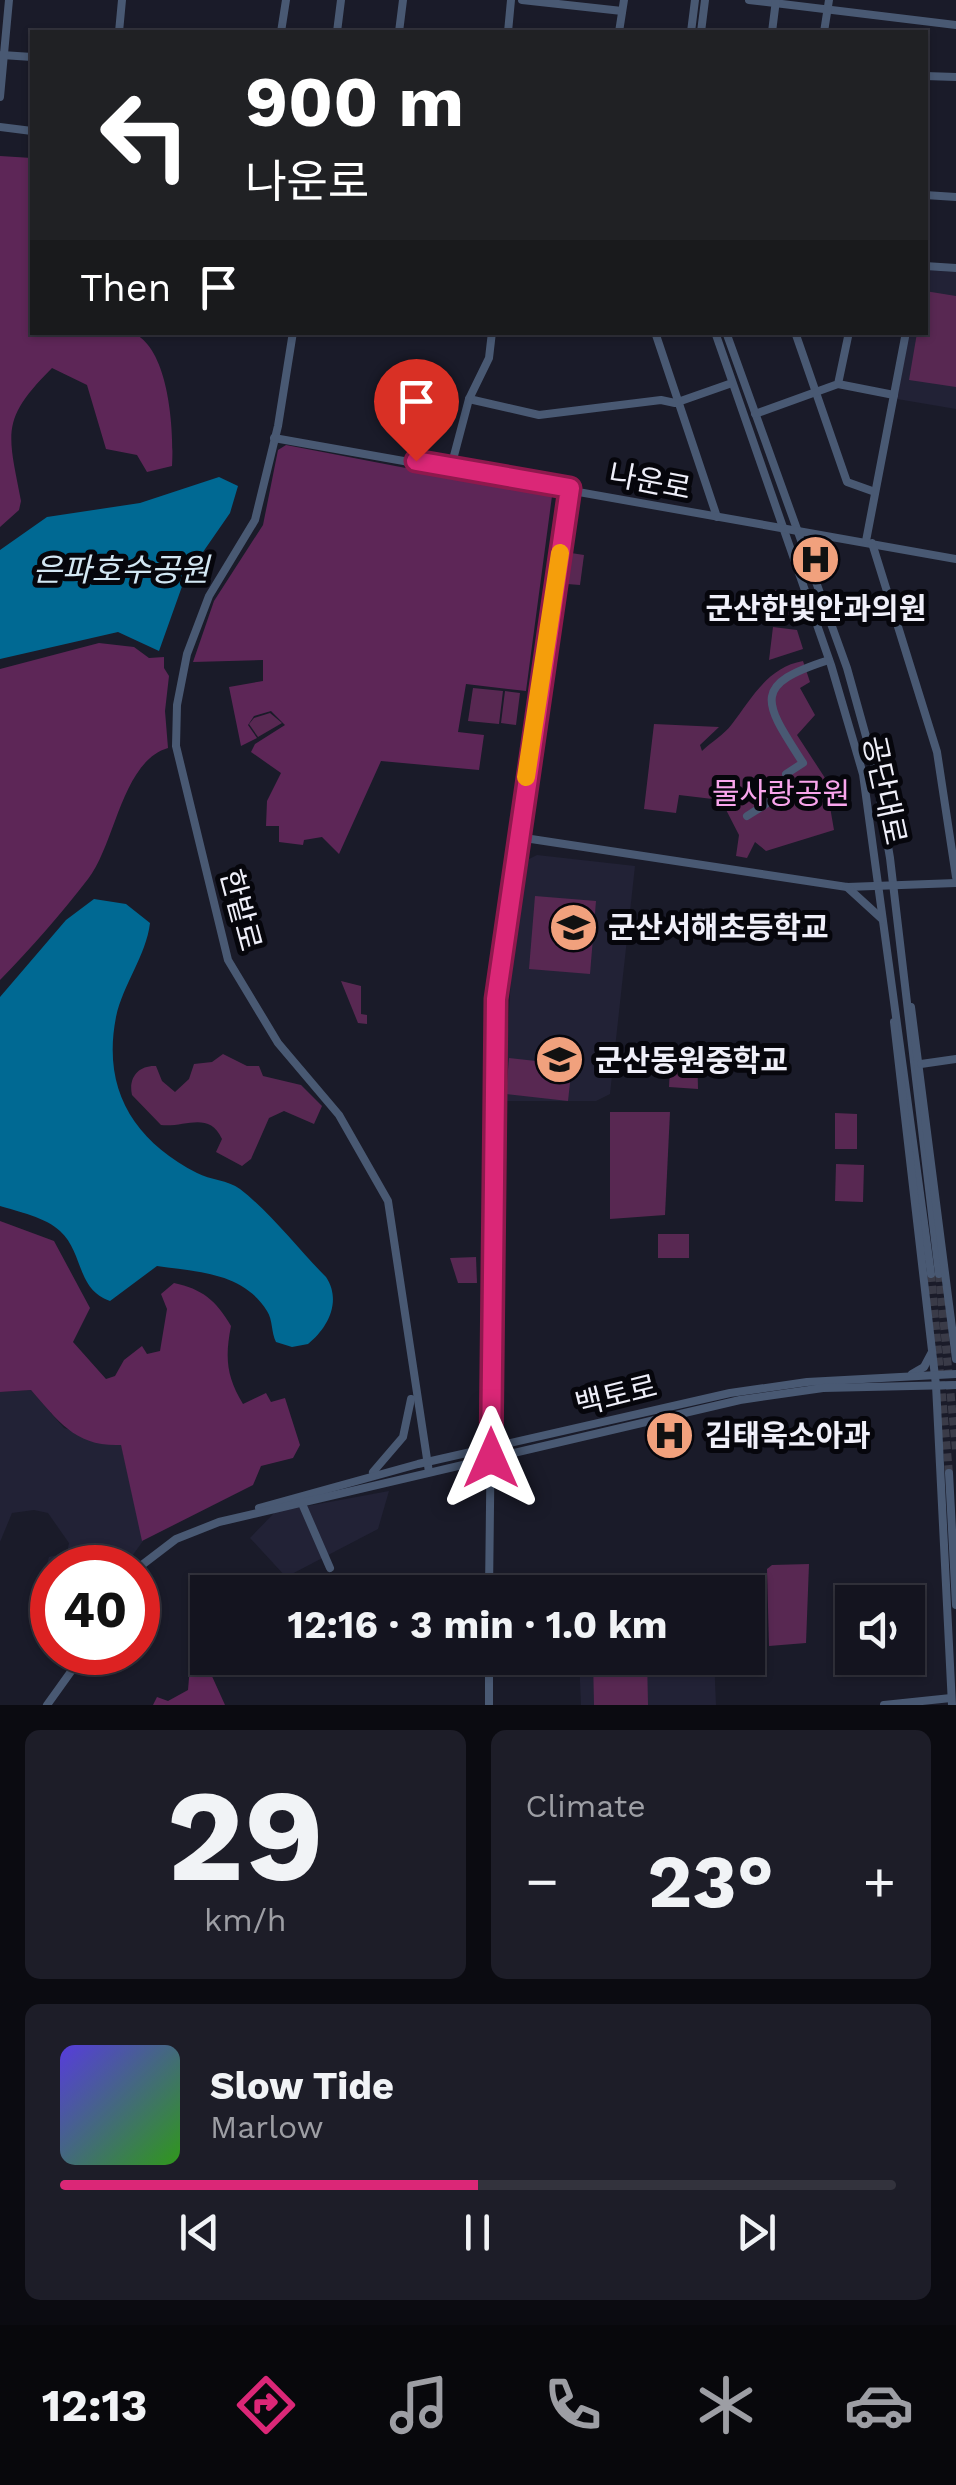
<!DOCTYPE html>
<html lang="en">
<head>
<meta charset="utf-8">
<style>
  :root { --surface:#14141f; --page:#1d1d28; --text:#f1f3f6; --muted:#9d9ea4; --line:#33333d; --accent:#db2777 }
  body { margin:0; font-family:"Work Sans","Noto Sans KR",sans-serif; background:var(--page); color:var(--text); height:100vh; display:flex; flex-direction:column; font-size:38px; white-space:nowrap }
  * { box-sizing:border-box; margin:0 }
  p { font-size:32px; color:var(--muted) }
  .icon { flex:none; width:55px; height:55px; fill:none; stroke:currentColor; stroke-width:2; stroke-linecap:round; stroke-linejoin:round }
  .map { position:relative; height:1705px; overflow:hidden }
  .side { display:flex; flex-direction:column; gap:25px; padding:25px; background:#0b0b11; flex:1 }
  .side>* { flex:none }
  .hud { position:absolute; left:30px; top:30px; width:898px; height:305px; border-radius:0px; box-shadow:0 2px 8px #0004,0 0 0 2px var(--line); background:#202124; color:#fff; overflow:hidden }
  .controls { position:absolute; left:835px; top:1585px; display:grid; gap:20px }
  .controls a { display:grid; place-items:center; width:90px; height:90px; border-radius:0px; background:var(--surface); box-shadow:0 2px 8px #0004,0 0 0 2px var(--line); font-size:50px }
  .speed { position:absolute; left:30px; top:1545px; display:flex; gap:20px; font-size:50px; font-weight:700; text-align:center }
  .speed>* { display:grid; place-content:center; width:130px; height:130px; border-radius:50%; background:var(--surface); box-shadow:0 2px 8px #0004,0 0 0 2px var(--line); line-height:1 }
  .speed .limit { border:15px solid #d22; background:#fff; color:#111 }
  .pin { position:absolute; display:grid; place-items:center; width:85px; height:85px; color:#fff; margin:-102px -42px; border-radius:50% 50% 50% 0; rotate:-45deg; box-shadow:0 0 10px #0007 }
  .pin .icon { rotate:45deg }
  .me { position:absolute; width:110px; margin:-55px; rotate:0deg; stroke-linejoin:round; filter:drop-shadow(0 0 8px #0008) }
  .turn { display:flex; align-items:center; gap:35px; height:210px; padding:0 50px; font-size:45px }
  .turn .icon { width:130px; height:130px; stroke-width:2.5 }
  .turn b { display:block; font-size:70px; line-height:85px }
  .then { display:flex; align-items:center; height:95px; padding:0 50px; background:#0003; gap:20px; font-size:38px }
  .big { font-size:75px; font-weight:700; line-height:1.1 }
  .side .card { flex:1; display:flex; flex-direction:column; justify-content:center; gap:15px; min-width:0; padding:0 35px; border-radius:15px; background:var(--page) }
  .side .dial { align-items:center; gap:0 }
  .dial b { font-size:130px; line-height:1 }
  .song { display:flex; align-items:center; gap:30px }
  .cover { width:120px; height:120px; border-radius:15px; background:linear-gradient(135deg,hsl(250 70% 55%),hsl(110 70% 35%)) }
  .played { height:10px; border-radius:5px; background:linear-gradient(90deg,var(--accent) 50%,var(--line) 50%) }
  .keys { display:flex; justify-content:space-around; direction:ltr }
  .heat { display:flex; justify-content:space-between; align-items:center; font-size:55px; direction:ltr }
  .side .tiles { flex:1; display:grid; gap:25px; grid-template-columns:1fr 1fr }
  .card:last-child { grid-column:span 2 }
  .trip { position:absolute; left:190px; top:1575px; width:575px; height:100px; border-radius:0px; background:var(--surface); box-shadow:0 2px 8px #0004,0 0 0 2px var(--line); font-weight:700; line-height:100px; text-align:center }
  .tabs { display:flex; height:160px; justify-content:space-around; align-items:center; background:#08080c; color:var(--muted) }
  .tabs .icon { width:70px; height:70px }
  .tabs .current { color:var(--accent) }
  .tabs b { font-size:45px; color:var(--text) }
  .map>svg:first-child { display:block }
</style>
</head>
<body>
<div class="map">
<svg width="956" height="1705" viewBox="0 0 956 1705">
  <rect width="100%" height="100%" fill="#1a1b29"/>
  <g fill="#222236">
    <path d="M925,270L956,272V409L897,399L909,333L925,332Z"/>
    <path d="M537,855L635,866L610,1094L596,1101H504L511,976L524,880L529,859Z"/>
    <path d="M31,1390L64,1428L121,1444L143,1541L124,1567L52,1568V1628L35,1608L49,1557L67,1553L69,1543L48,1513L34,1510L12,1513L0,1542V1392Z"/>
    <path d="M389,1491L378,1529L286,1577L250,1538L275,1512Z"/>
    <path d="M579,1658H714L716,1705H581Z"/>
  </g>
  <g fill="#582852">
    <path d="M925,291L956,296V387L909,380L917,333L925,332Z"/>
    <path d="M571,553L584,555L580,585L567,584Z"/>
    <path d="M774,590L786,591L795,620L770,618Z"/>
    <path d="M773,627L797,630L803,649L769,660Z"/>
    <path d="M803,661L810,682L800,688L815,715L797,735L825,778L834,830L766,851L755,842L747,858L736,856L739,835L721,800L679,795L676,813L644,809L654,724L719,727L700,745L702,751C711,742 724,735 732,724C752,698 768,667 803,661Z"/>
    <path d="M473,688L503,691L499,724L468,721Z"/>
    <path d="M505,691L520,693L516,725L501,723Z"/>
    <path d="M270,713L282,723L258,737L249,724L254,718Z"/>
    <path d="M535,896L596,901L590,974L529,969Z"/>
    <path d="M341,981L361,986V1014L367,1015V1024L358,1023Z"/>
    <path d="M675,1047L697,1048L698,1089L669,1087L671,1050Z"/>
    <path d="M223,1054L247,1066H259L263,1076L301,1085L322,1106L314,1124L284,1111L269,1118L251,1159L242,1166L216,1152L222,1139C209,1110 184,1128 161,1125L132,1095C128,1077 139,1065 156,1066L162,1081L175,1092L189,1079L194,1064L212,1062Z"/>
    <path d="M509,1058L572,1065L568,1101L506,1094Z"/>
    <path d="M610,1112H670L665,1215L610,1219Z"/>
    <path d="M835,1113L857,1114V1149H835Z"/>
    <path d="M836,1164L864,1165L863,1202L835,1201Z"/>
    <rect x="658" y="1234" width="31" height="24"/>
    <path d="M476,1257L477,1283H458L450,1258Z"/>
    <path d="M809,1564L806,1643L769,1646L767,1569L772,1565Z"/>
    <path d="M593,1658H647L648,1705H594Z"/>
  </g>
  <g fill="#5d2657">
    <path d="M0,156L32,158V332C55,332 117,326 135,334C170,352 174,433 172,466L147,472L137,455L106,449L87,385L52,368C0,420 8,432 21,501L19,510L0,527Z"/>
    <path d="M286,445L552,496L526,691L466,684L458,732L484,735L479,770L381,761L339,854L322,837L304,840L303,845L279,842V826H266L267,801L281,773L251,752L255,744L285,725L271,711L254,716L248,725L257,738L241,746L229,687L263,681V660L193,662L214,601L263,525L278,450Z"/>
    <path d="M99,643L134,647L149,658L164,657V668L169,676L165,711L168,748C122,761 115,845 88,879C62,913 30,949 0,980V669Z"/>
    <path d="M0,1221L54,1241L90,1308L73,1342L106,1379L115,1376L124,1360L142,1346L147,1354L160,1351L167,1309L161,1294L174,1283C202,1289 216,1300 231,1326C225,1357 226,1376 243,1404L266,1393L271,1402L285,1398L300,1445L293,1458L261,1466L253,1485L142,1541L121,1445C76,1447 59,1422 31,1390L0,1392Z"/>
    <path d="M206,1663L225,1705H153L157,1697L168,1701L188,1690L190,1666Z"/>
  </g>
  <g fill="#006993">
    <path d="M219,477L238,486L230,513L185,578L159,651L118,632L0,659V550L47,517L140,503Z"/>
    <path d="M94,899L126,904L150,923C146,956 123,984 116,1017C102,1089 133,1140 197,1173C210,1180 228,1180 240,1189C271,1213 298,1249 326,1277C342,1301 328,1328 308,1344L292,1347L276,1342C271,1332 273,1320 267,1311C243,1272 197,1272 157,1266L110,1301C76,1289 84,1253 60,1231C47,1218 17,1211 0,1206V997L66,920Z"/>
  </g>
  <g fill="none" stroke-linecap="round" stroke-linejoin="round">
    <g stroke="#3a3b48" stroke-width="8" stroke-dasharray="8 4" stroke-linecap="butt">
      <path d="M931,1274L949,1473"/>
      <path d="M939,1274L956,1450"/>
    </g>
    <g stroke="#495973" stroke-width="8">
      <path d="M522,0L622,11"/>
      <path d="M749,0L956,25"/>
      <path d="M119,32L122,0"/>
      <path d="M281,32L286,0"/>
      <path d="M337,32L341,0"/>
      <path d="M399,32L403,0"/>
      <path d="M508,32L511,0"/>
      <path d="M619,32L624,0"/>
      <path d="M691,32L695,0"/>
      <path d="M701,32L705,0"/>
      <path d="M772,32L776,0"/>
      <path d="M824,32L829,0"/>
      <path d="M2,55L32,57"/>
      <path d="M925,76L956,77"/>
      <path d="M0,97L9,0"/>
      <path d="M0,127L32,131"/>
      <path d="M925,195L956,197"/>
      <path d="M925,266L956,268"/>
      <path d="M293,332L278,426L255,520L209,596L187,654L177,705L176,746L228,960L278,1043L339,1115L388,1201L429,1472"/>
      <path d="M655,332L717,517"/>
      <path d="M715,332L831,665L863,774L931,1274"/>
      <path d="M726,332L847,668L874,765L890,858L939,1274"/>
      <path d="M795,332L847,482L875,492"/>
      <path d="M838,384L894,395"/>
      <path d="M469,399L539,415L661,400L675,403L732,383"/>
      <path d="M755,414L838,384L849,332"/>
      <path d="M274,438L956,559"/>
      <path d="M451,467L469,399L489,358L492,332"/>
      <path d="M866,541L906,332"/>
      <path d="M872,543L937,752L956,877"/>
      <path d="M747,816L783,793L790,782L786,774L803,763C764,702 750,685 829,660"/>
      <path d="M518,837L847,887L956,883"/>
      <path d="M847,887L882,919"/>
      <path d="M911,1007L956,1359"/>
      <path d="M894,1022L936,1385L952,1705"/>
      <path d="M921,1064L956,1059"/>
      <path d="M912,1374L924,1367L932,1352"/>
      <path d="M373,1472L403,1437L411,1399"/>
      <path d="M949,1473L956,1605"/>
      <path d="M300,1499L330,1568"/>
      <path d="M259,1508L418,1464L730,1393L807,1382L956,1374"/>
      <path d="M138,1568L176,1539L219,1522L740,1400L823,1388L956,1385"/>
      <path d="M489,1592L496,999L570,487"/>
      <path d="M489,1658V1705"/>
      <path d="M47,1705L85,1652"/>
      <path d="M884,1705L951,1698"/>
    </g>
  </g>
  <g fill="none" stroke-linecap="round" stroke-linejoin="round">
    <defs>
      <path id="route" d="M416,461L570,488L496,999L491,1458"/>
    </defs>
    <use href="#route" stroke="#8e194d" stroke-width="25"/>
    <use href="#route" stroke="#db2777" stroke-width="18"/>
    <path stroke="#f59e0b" stroke-width="18" d="M526,777L560,553"/>
  </g>
  <defs>
    <symbol id="hospital-disc" viewBox="-11 -11 22 22"><circle r="9.5" fill="#f1a17d" stroke="#06060c"/><path d="M-5-5h3v3.5h4V-5h3V5h-3V1.5h-4V5h-3Z" fill="#111"/></symbol>
    <symbol id="school-disc" viewBox="-11 -11 22 22"><circle r="9.5" fill="#f1a17d" stroke="#06060c"/><path d="M0-5L7-2L0 1L-7-2ZM-4 1L0 2.5L4 1V4Q0 6-4 4Z" fill="#111"/></symbol>
  </defs>
  <g fill-rule="evenodd">
    <use href="#hospital-disc" x="788" y="532" width="55" height="55"/>
    <use href="#school-disc" x="546" y="900" width="55" height="55"/>
    <use href="#school-disc" x="532" y="1032" width="55" height="55"/>
    <use href="#hospital-disc" x="642" y="1408" width="55" height="55"/>
  </g>
  <g text-anchor="middle" dominant-baseline="central" stroke-width="10" stroke-linejoin="round" paint-order="stroke">
    <g font-size="30" fill="#efeff9" stroke="#06060c">
      <text transform="translate(650 481) rotate(11)">나운로</text>
      <text transform="translate(885 790) rotate(78)">공단대로</text>
      <text transform="translate(241 910) rotate(75)">한밭로</text>
      <text transform="translate(616 1395) rotate(-14)">백토로</text>
    </g>
    <g font-size="30" font-weight="bold" fill="#efeff9" stroke="#06060c" text-anchor="start">
      <text x="816" y="608" text-anchor="middle">군산한빛안과의원</text>
      <text x="608" y="927">군산서해초등학교</text>
      <text x="595" y="1060">군산동원중학교</text>
      <text x="705" y="1435">김태욱소아과</text>
    </g>
    <g font-size="30" fill="#f9a5ec" stroke="#06060c">
      <text x="781" y="793">물사랑공원</text>
    </g>
    <g font-size="32" font-style="italic" fill="#d3e7f3" stroke="#06060c">
      <text x="121" y="570">은파호수공원</text>
    </g>
  </g>
</svg>
<div class="controls">
<a><svg class="icon" aria-label="sound" viewBox="0 0 24 24"><path d="M4 9h4l5-4v14l-5-4H4zM17 9q2 3 0 6"/></svg></a>
</div>
<div class="speed"><div class="limit">40</div></div>
<div class="pin" style="left:416px;top:461px;background:#d93025"><svg class="icon" aria-label="arrive" viewBox="0 0 24 24"><path d="M6 21V4h12l-3 4 3 4H6"/></svg></div>
<svg class="me" style="left:491px;top:1458px" viewBox="-20 -20 40 40"><path d="M0-17L14 15 0 8-14 15z" fill="#db2777" stroke="#fff" stroke-width="4"/></svg>
<div class="trip">12:16 · 3 min · 1.0 km</div>
<div class="hud">
<div class="turn"><svg class="icon" aria-label="left" viewBox="0 0 24 24"><path d="M17 20v-9H6M10 6l-5 5 5 5"/></svg><div><b>900 m</b>나운로</div></div>
<div class="then">Then<svg class="icon" aria-label="arrive" viewBox="0 0 24 24"><path d="M6 21V4h12l-3 4 3 4H6"/></svg></div>
</div>
</div>
<section class="side">
<div class="tiles">
<div class="card dial"><b>29</b><p>km/h</p></div>
<div class="card"><p>Climate</p>
<div class="heat"><a>−</a><b class="big">23°</b><a>+</a></div>
</div>
<div class="card">
<div class="song"><i class="cover"></i><div><b>Slow Tide</b><p>Marlow</p></div></div>
<div class="played"></div>
<div class="keys"><svg class="icon" aria-label="previous" viewBox="0 0 24 24"><path d="M18 5L8 12l10 7zM5 5v14"/></svg><svg class="icon" aria-label="pause" viewBox="0 0 24 24"><path d="M8 5v14M16 5v14"/></svg><svg class="icon" aria-label="next" viewBox="0 0 24 24"><path d="M6 5l10 7-10 7zM19 5v14"/></svg></div>
</div>
</div>
</section>
<nav class="tabs">
<b>12:13</b>
<svg class="icon current" aria-label="directions" viewBox="0 0 24 24"><path d="M12 3l9 9-9 9-9-9zM9 14v-3h6M13 9l2 2-2 2"/></svg>
<svg class="icon" aria-label="music" viewBox="0 0 24 24"><path d="M9 18V5l10-2v13"/><circle cx="6" cy="18" r="3"/><circle cx="16" cy="16" r="3"/></svg>
<svg class="icon" aria-label="phone" viewBox="0 0 24 24"><path d="M5 4h4l2 5-3 2q2 4 5 5l2-3 5 2v4C11 20 4 13 5 4z"/></svg>
<svg class="icon" aria-label="climate" viewBox="0 0 24 24"><path d="M12 3v18M4 7l16 10M4 17L20 7"/></svg>
<svg class="icon" aria-label="car" viewBox="0 0 24 24"><path d="M5 17H2v-5l4-1 3-4h7l3 4 3 1v5h-3M9 17h6M6 11h13"/><circle cx="7" cy="17" r="2"/><circle cx="17" cy="17" r="2"/></svg>
</nav>
</body>
</html>
